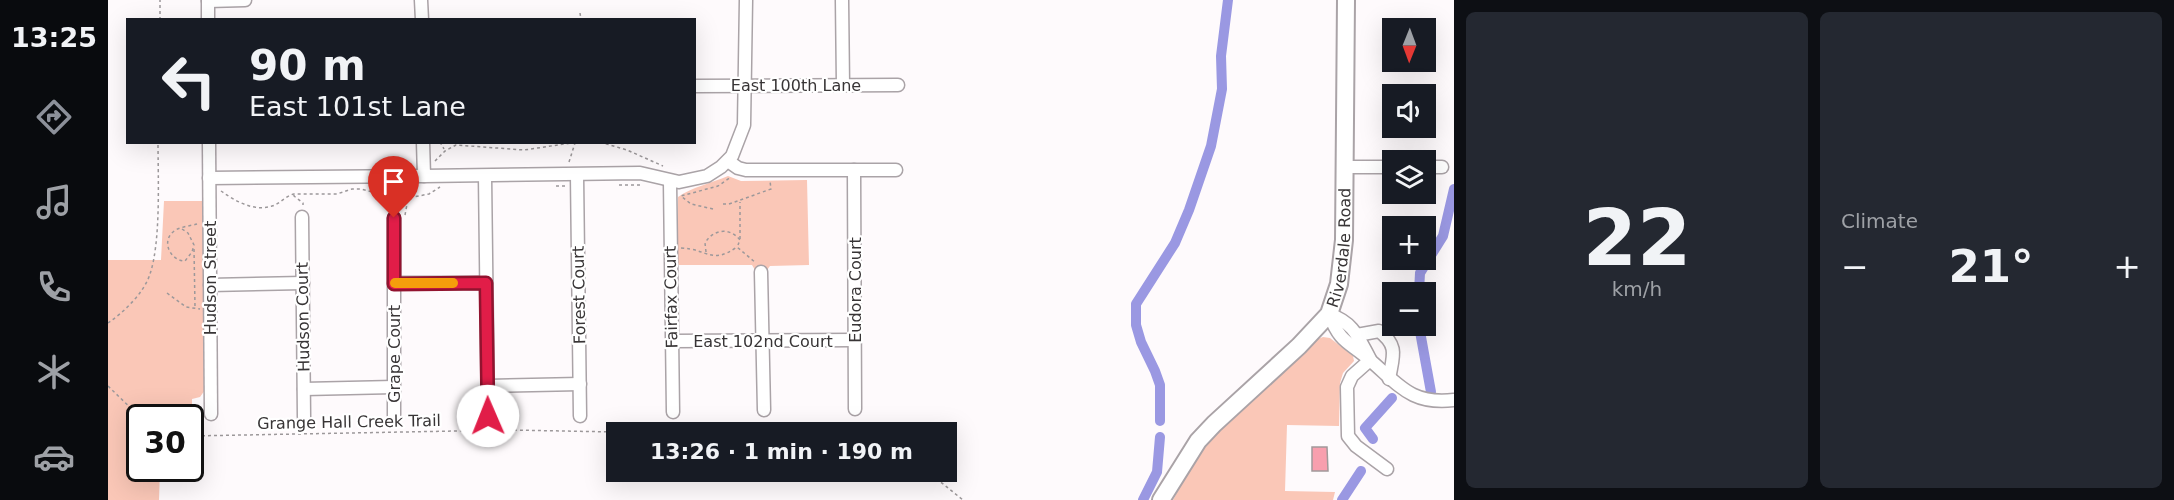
<!DOCTYPE html>
<html lang="en">
<head>
<meta charset="utf-8">
<style>
  :root { --surface:#171b24; --page:#242831; --text:#f1f3f6; --muted:#9ea1a6; --accent:#8c9099 }
  body { margin:0; font-family:"DejaVu Sans",sans-serif; background:var(--page); color:var(--text); height:100vh; display:flex; flex-direction:column; font-size:22px; white-space:nowrap }
  * { box-sizing:border-box; margin:0 }
  p { font-size:20px; color:var(--muted) }
  .icon { flex:none; width:33px; height:33px; fill:none; stroke:currentColor; stroke-width:2; stroke-linecap:round; stroke-linejoin:round }
  .map { position:relative; flex:1; overflow:hidden }
  .drawer { display:flex; flex-direction:column; gap:12px; padding:12px; background:#0d0f14; width:720px }
  .drawer>* { flex:none }
  .hud { position:absolute; left:18px; top:18px; width:570px; height:126px; border-radius:0px; box-shadow:0 6px 24px #0002; background:#171b24; color:var(--text); overflow:hidden }
  .needle { width:39px; rotate:181deg }
  .buttons { position:absolute; left:1274px; top:18px; display:grid; gap:12px }
  .buttons a { display:grid; place-items:center; width:54px; height:54px; border-radius:0px; background:var(--surface); box-shadow:0 6px 24px #0002; font-size:30px }
  .speed { position:absolute; left:18px; top:404px; display:flex; gap:12px; font-size:30px; font-weight:700; text-align:center }
  .speed>* { display:grid; place-content:center; width:78px; height:78px; border-radius:50%; background:var(--surface); box-shadow:0 6px 24px #0002; line-height:1 }
  .speed .limit { border:3px solid #111; border-radius:9px; background:#fff; color:#111 }
  .pin { position:absolute; display:grid; place-items:center; width:51px; height:51px; color:#fff; margin:-62px -26px; border-radius:50% 50% 50% 0; rotate:-45deg; box-shadow:0 0 6px #0007 }
  .pin .icon { rotate:45deg }
  .me { position:absolute; width:66px; margin:-33px; rotate:359deg; stroke-linejoin:round; filter:drop-shadow(0 0 4px #0008) }
  .turn { display:flex; align-items:center; gap:21px; height:126px; padding:0 24px; font-size:27px }
  .turn .icon { width:78px; height:78px; stroke-width:2.5 }
  .turn b { display:block; font-size:42px; line-height:51px }
  .big { font-size:45px; font-weight:700; line-height:1.1 }
  .drawer .card { flex:1; display:flex; flex-direction:column; justify-content:center; gap:9px; min-width:0; padding:0 21px; border-radius:9px; background:var(--page) }
  .drawer .dial { align-items:center; gap:0 }
  .dial b { font-size:78px; line-height:1 }
  .heat { display:flex; justify-content:space-between; align-items:center; font-size:33px; direction:ltr }
  .drawer .tiles { flex:1; display:grid; gap:12px; grid-template-columns:repeat(2,1fr) }
  .trip { position:absolute; left:498px; top:422px; width:351px; height:60px; border-radius:0px; background:var(--surface); box-shadow:0 6px 24px #0002; font-weight:700; line-height:60px; text-align:center }
  main { display:flex; flex:1; min-height:0 }
  .tabs { display:flex; flex-direction:column; width:108px; justify-content:space-around; align-items:center; background:#090b0e; color:var(--muted) }
  .tabs .icon { width:42px; height:42px }
  .tabs .on { color:var(--accent) }
  .tabs b { font-size:27px; color:var(--text) }
  .map>svg:first-child { display:block }
</style>
</head>
<body>
<main>
<nav class="tabs">
<b>13:25</b>
<svg class="icon on" aria-label="directions" viewBox="0 0 24 24"><path d="M12 3l9 9-9 9-9-9zM9 14v-3h6M13 9l2 2-2 2"/></svg>
<svg class="icon" aria-label="music" viewBox="0 0 24 24"><path d="M9 18V5l10-2v13"/><circle cx="6" cy="18" r="3"/><circle cx="16" cy="16" r="3"/></svg>
<svg class="icon" aria-label="phone" viewBox="0 0 24 24"><path d="M5 4h4l2 5-3 2q2 4 5 5l2-3 5 2v4C11 20 4 13 5 4z"/></svg>
<svg class="icon" aria-label="climate" viewBox="0 0 24 24"><path d="M12 3v18M4 7l16 10M4 17L20 7"/></svg>
<svg class="icon" aria-label="car" viewBox="0 0 24 24"><path d="M5 17H2v-5l4-1 3-4h7l3 4 3 1v5h-3M9 17h6M6 11h13"/><circle cx="7" cy="17" r="2"/><circle cx="17" cy="17" r="2"/></svg>
</nav>
<div class="map">
<svg width="1346" height="500" viewBox="0 0 1346 500">
  <rect width="100%" height="100%" fill="#fefafc"/>
  <g fill="#fac7b7">
    <path d="M620,176L633,181L699,180L701,265L662,266L659,270H647L644,265H569L570,197C584,187 604,183 620,176Z"/>
    <path d="M56,201H95L97,390L92,397L84,399V408L95,409V421H83L82,417H32V468H52L51,500H0V260H53Z"/>
    <path d="M1215,337L1222,338L1245,356L1246,361L1235,373L1232,383L1231,426L1179,425L1177,491L1227,492L1225,500H1065C1074,482 1084,465 1096,448C1126,410 1174,372 1210,339Z"/>
  </g>
  <g fill="none" stroke-linecap="round" stroke-linejoin="round">
    <g stroke="#9a98e2" stroke-width="10">
      <path d="M1311,292L1312,273L1335,236L1346,189"/>
      <path d="M1311,326L1323,392"/>
      <path d="M1052,421V385L1047,371L1033,342L1028,325V304L1067,243L1081,210L1103,146L1114,89L1113,56L1120,0"/>
      <path d="M1265,439L1257,428L1284,398"/>
      <path d="M1035,500L1049,472L1052,437"/>
      <path d="M1234,500L1253,471"/>
    </g>
  </g>
  <path fill="#f89fae" stroke="#a1999a" stroke-width="1.5" d="M1204,447H1219L1220,471H1204Z"/>
  <g fill="none" stroke-linecap="round" stroke-linejoin="round">
    <defs>
      <g id="street">
        <path d="M100,0V20"/>
        <path d="M313,0L314,20"/>
        <path d="M734,0L735,85"/>
        <path d="M100,1L137,0"/>
        <path d="M586,86L790,85"/>
        <path d="M101,142L103,414"/>
        <path d="M315,142L316,176L532,173L571,182L599,176L613,167L624,156L636,125L638,0"/>
        <path d="M620,161L630,168L638,170H788"/>
        <path d="M1236,167H1284"/>
        <path d="M1317,167H1334"/>
        <path d="M746,170L747,409"/>
        <path d="M469,175L472,416"/>
        <path d="M377,176L380,416"/>
        <path d="M101,178L316,176"/>
        <path d="M562,182L565,412"/>
        <path d="M194,217L196,417"/>
        <path d="M286,218V418"/>
        <path d="M653,272L656,410"/>
        <path d="M286,283H378"/>
        <path d="M102,285L195,283"/>
        <path d="M1221,314C1233,345 1241,341 1263,361C1292,386 1304,405 1346,400"/>
        <path d="M1221,314C1246,323 1250,337 1262,359"/>
        <path d="M1249,335L1271,331C1291,346 1285,356 1281,379"/>
        <path d="M564,341L747,340"/>
        <path d="M1262,360L1244,376L1239,387L1240,436L1248,446L1279,469"/>
        <path d="M380,386L472,384"/>
        <path d="M196,389L286,387"/>
      </g>
      <g id="secondary">
        <path id="s1" d="M1053,500L1090,441L1106,424L1191,346L1221,314L1231,284L1236,240L1238,0"/>
      </g>
    </defs>
    <use href="#street" stroke="#aaa3a7" stroke-width="15"/>
    <use href="#secondary" stroke="#aaa3a7" stroke-width="20"/>
    <g stroke="#9c989a" stroke-width="1.5" stroke-dasharray="3 3" stroke-linecap="butt">
      <path d="M472,13L473,20"/>
      <path d="M52,20V0"/>
      <path d="M332,142L336,149"/>
      <path d="M492,142L519,150L555,166"/>
      <path d="M327,161L337,151L348,145L416,150L470,142"/>
      <path d="M461,162L467,143"/>
      <path d="M511,185H533"/>
      <path d="M448,186H458"/>
      <path d="M113,191C127,201 146,212 164,206C172,204 177,196 186,194H229L244,189H253L284,197L300,198L321,194L332,187"/>
      <path d="M186,195V196L195,203V205"/>
      <path d="M615,204H621L663,189L662,181"/>
      <path d="M605,209L583,204L573,196L610,186L623,177"/>
      <path d="M297,215L300,199"/>
      <path d="M74,229L80,233L86,245L84,252L77,261C63,261 53,242 65,232C70,227 82,226 89,224"/>
      <path d="M632,239V202"/>
      <path d="M573,248C600,249 603,265 629,247L648,263"/>
      <path d="M86,249L87,307"/>
      <path d="M598,252L597,243C605,229 622,227 632,240L630,245"/>
      <path d="M59,293L78,307L92,309"/>
      <path d="M0,323C16,312 36,293 42,274C53,241 50,178 50,142"/>
      <path d="M0,386L32,417"/>
      <path d="M82,436L402,430L508,432"/>
      <path d="M819,471L855,500"/>
    </g>
    <use href="#street" stroke="#fff" stroke-width="12"/>
    <use href="#secondary" stroke="#fff" stroke-width="16"/>
  </g>
  <g fill="none" stroke-linecap="round" stroke-linejoin="round">
    <defs>
      <path id="route" d="M286,218V284L378,283L380,416"/>
    </defs>
    <use href="#route" stroke="#92132f" stroke-width="15"/>
    <use href="#route" stroke="#e11d48" stroke-width="10"/>
    <path stroke="#f59e0b" stroke-width="10" d="M287,283H345"/>
  </g>
  <g text-anchor="middle" dominant-baseline="central" stroke-width="4.5" stroke-linejoin="round" paint-order="stroke">
    <g font-size="16" fill="#383536" stroke="#fff">
      <text x="688" y="85">East 100th Lane</text>
      <text stroke="none"><textPath href="#s1" startOffset="320">Riverdale Road</textPath></text>
      <text transform="translate(102 278) rotate(-90)">Hudson Street</text>
      <text transform="translate(747 290) rotate(-90)">Eudora Court</text>
      <text transform="translate(471 295) rotate(-91)">Forest Court</text>
      <text transform="translate(563 297) rotate(-91)">Fairfax Court</text>
      <text transform="translate(195 317) rotate(-91)">Hudson Court</text>
      <text x="655" y="341">East 102nd Court</text>
      <text transform="translate(286 354) rotate(-90)">Grape Court</text>
      <text transform="translate(241 422) rotate(-1)">Grange Hall Creek Trail</text>
    </g>
  </g>
</svg>
<div class="buttons">
<a><svg class="needle" viewBox="-14 -14 28 28"><path d="M0-13l5 13h-10z" fill="#e53935"/><path d="M0 13l5-13h-10z" fill="#9ea1a6"/></svg></a>
<a><svg class="icon" aria-label="sound" viewBox="0 0 24 24"><path d="M4 9h4l5-4v14l-5-4H4zM17 9q2 3 0 6"/></svg></a>
<a><svg class="icon" aria-label="layers" viewBox="0 0 24 24"><path d="M12 4l9 5-9 5-9-5zM3 14l9 5 9-5"/></svg></a>
<a>+</a>
<a>−</a>
</div>
<div class="speed"><div class="limit">30</div></div>
<div class="pin" style="left:286px;top:218px;background:#d93025"><svg class="icon" aria-label="arrive" viewBox="0 0 24 24"><path d="M6 21V4h12l-3 4 3 4H6"/></svg></div>
<svg class="me" style="left:380px;top:416px" viewBox="-20 -20 40 40"><circle r="19" fill="#fff"/><path d="M0-13L10 11 0 6-10 11z" fill="#e11d48"/></svg>
<div class="trip">13:26 · 1 min · 190 m</div>
<div class="hud">
<div class="turn"><svg class="icon" aria-label="left" viewBox="0 0 24 24"><path d="M17 20v-9H6M10 6l-5 5 5 5"/></svg><div><b>90 m</b>East 101st Lane</div></div>
</div>
</div>
<section class="drawer">
<div class="tiles">
<div class="card dial"><b>22</b><p>km/h</p></div>
<div class="card"><p>Climate</p>
<div class="heat"><a>−</a><b class="big">21°</b><a>+</a></div>
</div>
</div>
</section>
</main>
</body>
</html>
